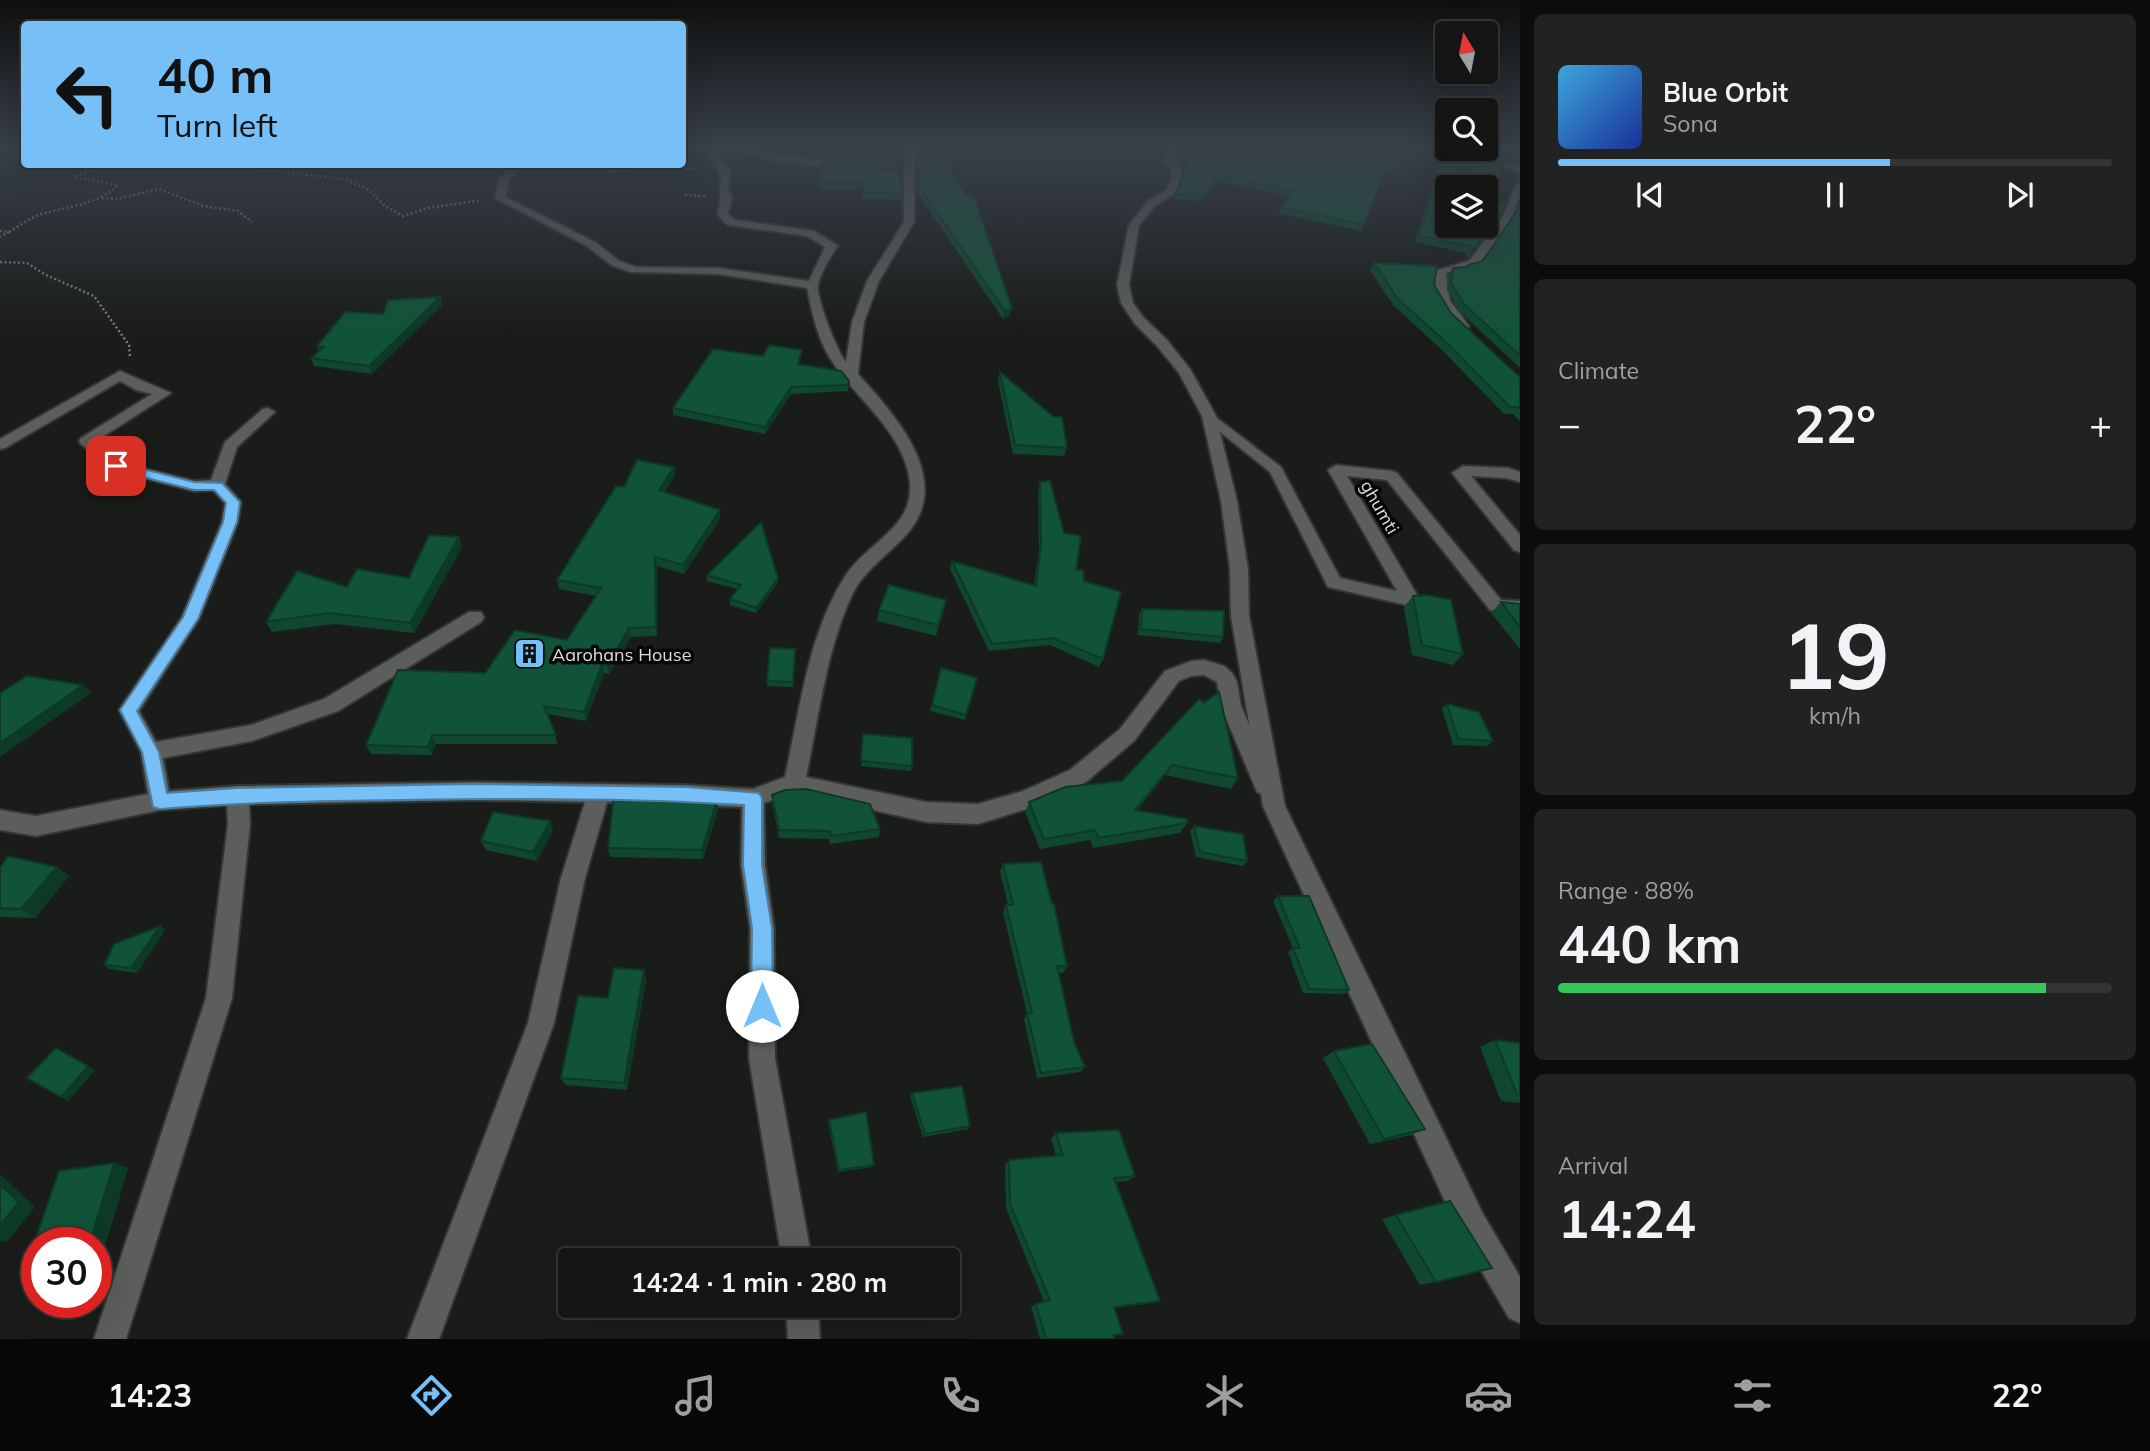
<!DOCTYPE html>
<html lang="en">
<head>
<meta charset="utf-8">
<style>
  :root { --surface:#141514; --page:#212222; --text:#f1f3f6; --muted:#9d9fa0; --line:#333434; --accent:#76c0f7 }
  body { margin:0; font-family:Mulish,sans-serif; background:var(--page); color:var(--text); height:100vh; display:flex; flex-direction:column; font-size:26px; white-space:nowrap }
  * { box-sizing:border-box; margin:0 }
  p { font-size:23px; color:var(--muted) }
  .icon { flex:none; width:38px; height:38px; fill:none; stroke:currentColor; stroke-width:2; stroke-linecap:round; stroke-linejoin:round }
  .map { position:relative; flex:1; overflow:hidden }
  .panel { display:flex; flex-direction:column; gap:14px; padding:14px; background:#0b0c0b; width:630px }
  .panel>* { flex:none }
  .banner { position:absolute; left:21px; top:21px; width:665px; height:147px; border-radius:7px; box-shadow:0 7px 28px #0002,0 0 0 2px var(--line); background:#76c0f7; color:#111; overflow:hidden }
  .needle { width:46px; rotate:350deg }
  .tools { position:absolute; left:1435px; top:21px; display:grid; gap:14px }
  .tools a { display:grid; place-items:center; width:63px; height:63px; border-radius:7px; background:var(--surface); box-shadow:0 7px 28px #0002,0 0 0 2px var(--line); font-size:35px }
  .speed { position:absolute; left:21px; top:1227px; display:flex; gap:14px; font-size:35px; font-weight:700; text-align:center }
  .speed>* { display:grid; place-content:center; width:91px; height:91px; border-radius:50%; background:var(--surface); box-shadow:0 7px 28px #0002,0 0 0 2px var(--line); line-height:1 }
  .speed .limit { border:10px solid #d22; background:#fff; color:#111 }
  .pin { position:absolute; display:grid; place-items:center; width:60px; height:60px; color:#fff; margin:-30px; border-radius:14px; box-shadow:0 4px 10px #0006 }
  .me { position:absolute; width:77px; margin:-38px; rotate:0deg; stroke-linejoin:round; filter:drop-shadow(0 0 5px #0008) }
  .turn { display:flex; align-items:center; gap:24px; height:147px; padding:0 21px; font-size:32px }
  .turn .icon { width:91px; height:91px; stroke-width:2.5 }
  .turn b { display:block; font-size:49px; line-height:60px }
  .big { font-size:52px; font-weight:700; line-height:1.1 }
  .panel .card { flex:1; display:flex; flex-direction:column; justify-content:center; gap:10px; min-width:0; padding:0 24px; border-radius:10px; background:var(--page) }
  .panel .dial { align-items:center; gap:0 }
  .dial b { font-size:91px; line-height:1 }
  .song { display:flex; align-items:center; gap:21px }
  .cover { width:84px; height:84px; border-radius:10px; background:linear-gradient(135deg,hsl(200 70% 55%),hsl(230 70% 35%)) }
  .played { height:7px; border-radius:4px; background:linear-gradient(90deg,var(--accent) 60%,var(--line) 60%) }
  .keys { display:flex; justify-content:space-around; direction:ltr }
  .heat { display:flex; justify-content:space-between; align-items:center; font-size:38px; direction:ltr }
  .charge { height:10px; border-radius:5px; background:linear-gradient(90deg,#34c759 88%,var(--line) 0) }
  .trip { position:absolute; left:558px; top:1248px; width:402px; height:70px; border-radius:7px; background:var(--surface); box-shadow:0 7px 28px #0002,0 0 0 2px var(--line); font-weight:700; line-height:70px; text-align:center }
  .tab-bar { display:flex; height:112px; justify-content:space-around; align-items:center; background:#080808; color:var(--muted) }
  .tab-bar .icon { width:49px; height:49px }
  .tab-bar .current { color:var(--accent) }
  .tab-bar b { font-size:32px; color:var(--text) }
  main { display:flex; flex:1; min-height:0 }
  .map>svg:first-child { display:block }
</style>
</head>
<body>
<main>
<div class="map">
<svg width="1520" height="1339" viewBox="0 0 1520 1339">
  <rect width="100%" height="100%" fill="#1a1c1a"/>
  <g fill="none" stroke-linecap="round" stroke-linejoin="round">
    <defs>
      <g id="minor">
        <path d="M717,146H738L782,156L846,163L851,166L846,169L782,162L725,148L719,157L730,172L728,189L732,197L728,214L735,220L814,231L838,246C831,255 820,274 818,285C816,298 837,351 846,362L852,322L867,281L904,222L905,146H915L914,222L879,281L864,322L858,374C896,416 955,481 906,535C888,555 864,570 852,595C826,651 819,716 806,777L926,802L978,804L1023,791L1070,770L1120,729L1165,671L1191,661L1204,660L1224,666L1232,673L1237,682L1241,706L1276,786L1273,792L1265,795L1257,792L1221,706L1217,682L1204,675L1191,676L1179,681L1134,741L1086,782L1036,806L978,824L926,822L794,792L764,803L765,865L774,928L775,1058L812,1260H782L749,1058L750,928L741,865L742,807L607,802L585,878L554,1023L439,1339H407L528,1023L561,878L585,802L474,800L249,804L250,824L232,998L126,1339H94L206,998L228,824L227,805L160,810L36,836L0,830V810L36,816L148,794L141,752L119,710L182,617L222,522L225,503L213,490L194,491L111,469L81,444L79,441L81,438L152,394L136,390L120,381L5,448L0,449V439L120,371L171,393L96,441L121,463L194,481L211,480L225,442L263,409L268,408L275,412L237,447L225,484L241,502L238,522L199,619L139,711L156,742L251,725L324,699L469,612H481L484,617L481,622L338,711L252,741L163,758L169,791L237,786L474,782L687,785L753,789L785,777C800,710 808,633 846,575C871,538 921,526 908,471C896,425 854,397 830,358C817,338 812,311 807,288L718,274L631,272L611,265L587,246L495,198L499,180L510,168L508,164H517L520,168L509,181L505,197L595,242L619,261L636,267L718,268L809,281L825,247L807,236L728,225L718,215C721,200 720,190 721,175L709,157Z"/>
        <path d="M1451,149H1465L1520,166V172Z"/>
        <path d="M1520,183C1520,216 1496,240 1477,266L1446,273L1450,301L1469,326L1467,329H1459L1438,301L1434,271L1469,261L1503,216L1515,186Z"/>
        <path d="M1209,412L1281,467L1340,578L1397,591L1328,470L1336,465L1392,471L1397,473L1501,600L1520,601V613L1490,610L1387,480L1347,476L1420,600L1417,604L1411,606L1328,587L1270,472L1204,419L1202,416Z"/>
        <path d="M1463,466L1508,468L1520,472V482L1506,478L1471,476L1520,535V552L1514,550L1452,473Z"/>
        <path d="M786,1306H818L820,1339H788Z"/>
      </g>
      <path id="tertiary" d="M1169,146H1180L1174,157L1182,171L1176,192L1156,205L1139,225L1129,285L1133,303L1144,318L1167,340L1190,369L1216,416L1237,501L1248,569L1249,616L1285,806L1483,1214L1520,1277V1323L1509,1318L1461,1236L1263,806L1231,616L1230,569L1221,501L1202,416L1179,373L1157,346L1135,324L1121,303L1117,285L1129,225L1148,201L1167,190L1172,177V171L1164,157Z"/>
    </defs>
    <use href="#minor" stroke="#343634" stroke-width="4"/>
    <use href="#tertiary" stroke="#343634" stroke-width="4"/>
    <g stroke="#7d7f7d" stroke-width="2.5" stroke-dasharray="2 2.5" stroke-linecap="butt">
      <path d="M0,150L13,146"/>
      <path d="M212,164L344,179L369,190L385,206L403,216L428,208L482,200"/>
      <path d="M609,172L653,167L698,169"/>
      <path d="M685,195L705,196"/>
      <path d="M102,198L117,199L159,189L204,206L238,211L252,222"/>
      <path d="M0,231L9,232L0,237"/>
      <path d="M9,232C19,226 28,219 39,215C65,206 97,206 118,185L74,177L107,164"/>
      <path d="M0,262L27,263L46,275L94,296L129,345L130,357"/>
    </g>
    <use href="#minor" fill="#5c5e5b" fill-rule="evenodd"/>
    <use href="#tertiary" fill="#5c5e5b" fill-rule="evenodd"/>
  </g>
  <g fill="#0f4730">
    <path d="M886,146H903L898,163Z"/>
    <path d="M1192,146L1331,156L1324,146H1407L1389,175L1384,174L1361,231L1278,213L1281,207L1289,196L1216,181L1202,201L1173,199L1175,194L1180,188Z"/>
    <path d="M1444,146L1504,162L1500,169L1495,200L1507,203L1467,259L1466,253L1415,242Z"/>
    <path d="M1486,146H1520V157L1513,161L1473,149H1486Z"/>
    <path d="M824,155L896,163V168L824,159Z"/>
    <path d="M918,157L1010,315L1003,319L917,192Z"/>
    <path d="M823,162L903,193L902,200L863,199L862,189L819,190Z"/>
    <path d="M1520,206V368L1459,311L1447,290L1448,275L1453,268L1467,267L1468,265L1483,261Z"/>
    <path d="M1374,263L1434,285L1451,313L1520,377V421L1513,414H1504L1443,351L1393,305L1370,270Z"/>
    <path d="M440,297L442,305L372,374L314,366L311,358L319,351L317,346L383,314Z"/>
    <path d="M802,350L799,364L849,381L848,391L791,394L765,434L673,415V408L763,356Z"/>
    <path d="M1000,372L1067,448L1064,456L1013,454L998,381Z"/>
    <path d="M675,475L665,492L720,510V519L684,574L657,566V636L631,637L609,674L604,673L586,721L548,714L558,744H436L432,755L371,754L366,745L485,673L567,640L596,596L559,589L557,580L624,487Z"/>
    <path d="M1040,482L1064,533L1076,570L1084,581L1103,659L1099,667L1050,645L989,651L950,569L952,561L1034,585L1039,551L1038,490Z"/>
    <path d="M462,547L414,633L335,624L272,632L266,622L347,587L409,578Z"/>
    <path d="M707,575L778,578V583L756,613L730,605V599L737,589L707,581Z"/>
    <path d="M1413,596L1463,654L1453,665L1412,655L1404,607Z"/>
    <path d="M946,600L936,636L877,621L879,610Z"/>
    <path d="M1501,602L1520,604V649L1491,613Z"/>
    <path d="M1142,609L1223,637L1220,643L1138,635L1139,614Z"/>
    <path d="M770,648L795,649L793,687L767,686Z"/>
    <path d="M941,668L977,678L965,720L930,711Z"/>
    <path d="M1199,699L1238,778L1231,789L1165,775L1137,811L1187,823L1180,833L1093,848L1090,840L1040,849L1025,812L1029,802L1122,781Z"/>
    <path d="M1447,704L1493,741L1487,746L1453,745L1442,709Z"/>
    <path d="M862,739L912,766L911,771L861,766Z"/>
    <path d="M772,795L880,829L879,837L830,844L829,839L779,838L772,803Z"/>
    <path d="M717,799L718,809L703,859L610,857L608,848Z"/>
    <path d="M1194,826L1247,861L1243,866L1196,857L1190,831Z"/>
    <path d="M553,831L537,861L486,850L481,841Z"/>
    <path d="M1003,864L1067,966L1063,973H1058L1074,1042L1085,1067L1080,1072L1037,1078L1024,1019L1027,1013L1003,912L1006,905H1008L1000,871Z"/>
    <path d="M57,867L69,876L35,918L0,917V868Z"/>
    <path d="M1278,896L1349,990L1344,994L1303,993L1288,952L1293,948L1273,901Z"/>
    <path d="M165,930L137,973L110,969L104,965Z"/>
    <path d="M646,979L627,1090L565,1085L561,1078L608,998Z"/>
    <path d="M1495,1040L1520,1043V1103L1501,1101L1480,1047Z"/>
    <path d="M1334,1051L1425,1129L1411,1135L1370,1144L1323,1058Z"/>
    <path d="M912,1093L970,1126L968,1129L923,1137L910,1096Z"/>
    <path d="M829,1120L874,1165L872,1167L838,1172L828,1123Z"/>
    <path d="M1056,1133L1135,1176L1128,1181L1116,1182L1160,1301L1152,1303L1115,1308L1123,1334L1114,1336L1115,1339H1040L1031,1306L1044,1302L1006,1208L1005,1165L1009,1160L1056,1156L1051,1138Z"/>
    <path d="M114,1163L128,1168L101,1260L96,1261V1242H37V1268L26,1266L59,1171Z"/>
    <path d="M1396,1215L1436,1282L1420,1285L1382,1219Z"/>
  </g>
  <g fill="#0c3a27">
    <path d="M1520,153V157L1513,161L1517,155Z"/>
    <path d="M1218,175L1216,181L1202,201L1205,196Z"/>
    <path d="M440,297L442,305L372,374L369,366Z"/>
    <path d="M1012,308L1010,315L1003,319L1005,311Z"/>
    <path d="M791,387V394L765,434V427Z"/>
    <path d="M674,467L675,475L660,499L659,490Z"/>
    <path d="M720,510V519L684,574L683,565Z"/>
    <path d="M459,537L462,547L414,633L410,623Z"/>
    <path d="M655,557L657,566V636L656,627Z"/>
    <path d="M778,578V583L756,613V608Z"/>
    <path d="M946,600L944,611L936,636L938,625Z"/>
    <path d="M629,628L631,637L609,674L607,666Z"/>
    <path d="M602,664L604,673L586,721L584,712Z"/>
    <path d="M83,685L91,693L0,757V743Z"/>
    <path d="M432,735L436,744L432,755L428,747Z"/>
    <path d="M1172,765L1165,775L1129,820L1135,810Z"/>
    <path d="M717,799L718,809L703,859L702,850Z"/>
    <path d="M550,821L553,831L537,861L533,852Z"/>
    <path d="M57,867L69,876L35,918L21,909Z"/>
    <path d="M160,926L165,930L137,973L131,968Z"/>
    <path d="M644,970L646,979L627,1090L624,1083Z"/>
    <path d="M56,1048L95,1070L68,1101L61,1097Z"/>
    <path d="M114,1163L128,1168L101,1260L96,1259V1242H90Z"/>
    <path d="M0,1174L35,1207L7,1242L0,1241Z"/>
  </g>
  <g fill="#115338" stroke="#0c3a27" stroke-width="2" fill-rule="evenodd">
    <path d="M891,146H902L898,157Z"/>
    <path d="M1192,146H1277L1338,157L1330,146H1407L1392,169L1386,168L1364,225L1281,207L1293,191L1218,175L1205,196L1175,194L1180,187Z"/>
    <path d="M1446,146H1447V149H1464L1504,162L1500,165L1495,200L1507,203L1472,252L1471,246L1419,236ZM1447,187H1486V226H1447Z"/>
    <path d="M1487,146H1520V153L1517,155Z"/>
    <path d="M834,149L896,163L824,155Z"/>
    <path d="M918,157H943L967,196L974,197L1012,308L1005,311L918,185Z"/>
    <path d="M823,162L856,165L899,173L903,193L863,192V182L820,183Z"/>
    <path d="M1520,206V356L1464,304L1451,283L1453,268L1468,267V265L1483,261Z"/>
    <path d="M1374,263L1437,266L1434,285L1451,313L1520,377V408L1519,407H1510L1448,344L1397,298Z"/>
    <path d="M440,297L369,366L311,358L324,347L317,346L345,312L383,314L388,300Z"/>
    <path d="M769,345L802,350L798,364L841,371L849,381V385L791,387L765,427L673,408L713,349L763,356Z"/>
    <path d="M1000,372L1054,417H1062L1067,448L1015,445Z"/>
    <path d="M637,460L674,467L659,490L720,510L683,565L655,557L656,627L629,628L607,666L602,664L584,712L544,706L556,735H432L428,747L366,745L398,670L485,673L515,630L567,640L601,588L557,580L616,486L624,487Z"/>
    <path d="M1050,481L1064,533L1081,536L1076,570H1083L1084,581L1121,592L1103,659L1053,638L992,644L952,561L1036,586L1041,543L1040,482Z"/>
    <path d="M761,522L778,578L756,608L730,599L741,585L707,575Z"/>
    <path d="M429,535L459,537L410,623L329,613L266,622L297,571L347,587L357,569L409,578Z"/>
    <path d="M889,585L946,600L938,625L879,610Z"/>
    <path d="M1427,595L1451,600L1463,654L1422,645L1413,596Z"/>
    <path d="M1501,602L1520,604V627Z"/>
    <path d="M1142,609L1224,611L1223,637L1141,629Z"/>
    <path d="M770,648L795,649L793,682L767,681Z"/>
    <path d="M941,668L977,678L966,715L932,705Z"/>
    <path d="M27,676L83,685L0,743V693Z"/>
    <path d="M1219,692L1238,778L1172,765L1135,810L1187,819V823L1099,838L1095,830L1044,839L1029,802L1065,787L1122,781L1199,699L1204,703Z"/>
    <path d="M1447,704L1479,712L1493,741L1458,739Z"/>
    <path d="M863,734L912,738V766L861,761Z"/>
    <path d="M806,789L870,804L880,829L831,836L830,831L779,830L772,795L785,790Z"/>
    <path d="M614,795L717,799L702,850L608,848Z"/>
    <path d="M493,812L550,821L533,852L481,841Z"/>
    <path d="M1194,826L1243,834L1247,861L1200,852Z"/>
    <path d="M8,856L57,867L21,909L0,908V868Z"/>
    <path d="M1041,862L1052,904H1054L1067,966H1057L1074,1042L1085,1067L1041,1073L1027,1013H1032L1006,905H1013L1003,864Z"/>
    <path d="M1278,896H1309L1349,990L1309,989L1293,948H1300Z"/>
    <path d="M160,926L131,968L104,965L114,944Z"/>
    <path d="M614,968L644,970L624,1083L561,1078L578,996L608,998Z"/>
    <path d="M1495,1040L1520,1043V1094H1517Z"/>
    <path d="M1372,1044L1425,1129L1384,1139L1334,1051Z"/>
    <path d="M56,1048L88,1066L61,1097L27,1078Z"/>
    <path d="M962,1086L970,1126L925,1134L912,1093Z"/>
    <path d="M866,1112L874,1165L839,1170L829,1120Z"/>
    <path d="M1119,1130L1135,1176L1114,1178L1160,1301L1114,1307L1123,1334L1113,1335L1115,1339H1046L1036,1304L1050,1300L1010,1204L1009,1160L1063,1155L1056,1133Z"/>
    <path d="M114,1163L90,1242H37V1264L26,1266L59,1171Z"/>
    <path d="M0,1185L19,1202L0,1225Z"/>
    <path d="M1450,1201L1492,1268L1436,1282L1396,1215Z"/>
  </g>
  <linearGradient id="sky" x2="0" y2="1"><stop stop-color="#0e0f0e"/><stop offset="0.44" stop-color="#384049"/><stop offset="1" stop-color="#384049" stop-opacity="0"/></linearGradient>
  <rect width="1520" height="333" fill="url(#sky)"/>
  <path fill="#76c0f7" stroke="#4d7da1" stroke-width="2" d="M116,462L194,482L222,483L240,502L237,522L198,619L137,711L159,752L167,793L237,788L474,784L687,787L759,793L762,798V865L772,928L773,1006L770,1013L762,1017L755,1013L751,1006L752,928L743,865L744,805C631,798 517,798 404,800C322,801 241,802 160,809L153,807L142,752L120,710L183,617L223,522L226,503L214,490H194L111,469L109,466Z"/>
  <defs>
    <symbol id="building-square" viewBox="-11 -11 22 22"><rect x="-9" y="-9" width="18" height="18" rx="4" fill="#76c0f7" stroke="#060606"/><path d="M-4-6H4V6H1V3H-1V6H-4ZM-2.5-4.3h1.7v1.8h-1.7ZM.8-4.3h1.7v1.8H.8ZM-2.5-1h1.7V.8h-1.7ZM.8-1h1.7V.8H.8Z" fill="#111"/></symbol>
  </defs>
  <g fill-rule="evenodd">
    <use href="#building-square" x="512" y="636" width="35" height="35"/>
  </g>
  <g text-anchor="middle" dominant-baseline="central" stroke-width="7" stroke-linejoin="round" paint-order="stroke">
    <g font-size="18" fill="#dcdedc" stroke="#060606">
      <text transform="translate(1380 507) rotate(60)">ghumti</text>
    </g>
    <g font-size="18" fill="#dcdedc" stroke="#060606" text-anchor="start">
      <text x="552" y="654">Aarohans House</text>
    </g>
  </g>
</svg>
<div class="tools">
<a><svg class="needle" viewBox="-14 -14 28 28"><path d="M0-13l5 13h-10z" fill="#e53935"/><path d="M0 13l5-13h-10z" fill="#9d9fa0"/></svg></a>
<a><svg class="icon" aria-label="search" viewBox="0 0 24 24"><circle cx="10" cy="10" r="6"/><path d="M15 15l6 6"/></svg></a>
<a><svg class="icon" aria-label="layers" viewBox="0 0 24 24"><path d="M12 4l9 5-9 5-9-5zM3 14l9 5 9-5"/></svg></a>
</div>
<div class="speed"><div class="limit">30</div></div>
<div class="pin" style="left:116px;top:466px;background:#d93025"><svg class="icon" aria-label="arrive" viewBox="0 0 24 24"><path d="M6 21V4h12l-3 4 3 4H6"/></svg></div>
<svg class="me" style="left:762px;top:1006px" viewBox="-20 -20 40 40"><circle r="19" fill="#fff"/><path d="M0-13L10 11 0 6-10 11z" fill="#76c0f7"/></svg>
<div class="trip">14:24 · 1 min · 280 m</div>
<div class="banner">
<div class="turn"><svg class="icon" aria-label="left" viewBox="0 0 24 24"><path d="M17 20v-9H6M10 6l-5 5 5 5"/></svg><div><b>40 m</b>Turn left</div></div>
</div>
</div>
<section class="panel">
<div class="card">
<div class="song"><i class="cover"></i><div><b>Blue Orbit</b><p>Sona</p></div></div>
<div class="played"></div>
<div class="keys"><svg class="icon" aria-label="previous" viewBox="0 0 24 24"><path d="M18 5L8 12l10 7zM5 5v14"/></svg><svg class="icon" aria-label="pause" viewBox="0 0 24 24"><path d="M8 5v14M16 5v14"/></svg><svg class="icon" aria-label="next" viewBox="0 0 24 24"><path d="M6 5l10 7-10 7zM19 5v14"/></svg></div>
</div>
<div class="card"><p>Climate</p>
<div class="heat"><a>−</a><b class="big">22°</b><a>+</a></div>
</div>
<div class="card dial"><b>19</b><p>km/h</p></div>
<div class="card"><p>Range · 88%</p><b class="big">440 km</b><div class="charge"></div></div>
<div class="card"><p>Arrival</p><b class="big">14:24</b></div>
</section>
</main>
<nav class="tab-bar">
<b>14:23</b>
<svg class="icon current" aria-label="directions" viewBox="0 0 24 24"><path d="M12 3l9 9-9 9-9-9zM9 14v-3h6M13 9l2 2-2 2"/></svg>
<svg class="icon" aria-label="music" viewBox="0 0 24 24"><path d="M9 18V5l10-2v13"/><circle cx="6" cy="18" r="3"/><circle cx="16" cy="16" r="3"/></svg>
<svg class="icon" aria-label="phone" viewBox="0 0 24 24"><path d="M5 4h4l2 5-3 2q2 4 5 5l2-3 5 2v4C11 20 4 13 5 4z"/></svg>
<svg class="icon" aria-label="climate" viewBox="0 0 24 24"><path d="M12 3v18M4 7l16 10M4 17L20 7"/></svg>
<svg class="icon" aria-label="car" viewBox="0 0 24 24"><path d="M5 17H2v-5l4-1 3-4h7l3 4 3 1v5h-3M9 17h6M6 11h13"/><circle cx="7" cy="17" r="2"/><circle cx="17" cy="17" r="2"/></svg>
<svg class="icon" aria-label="filters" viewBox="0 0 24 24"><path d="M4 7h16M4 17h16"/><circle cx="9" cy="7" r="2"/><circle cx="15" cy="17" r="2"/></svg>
<b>22°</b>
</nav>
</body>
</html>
